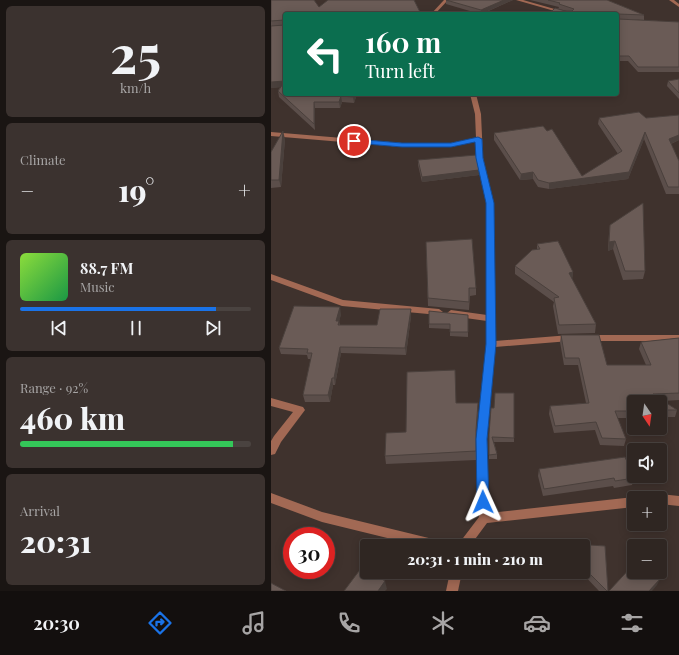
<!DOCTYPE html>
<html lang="en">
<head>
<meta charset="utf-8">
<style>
  :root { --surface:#2f2622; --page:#3b322f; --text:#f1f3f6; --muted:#a7a5a5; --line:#4a4340; --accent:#1a73e8 }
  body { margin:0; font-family:"Playfair Display",serif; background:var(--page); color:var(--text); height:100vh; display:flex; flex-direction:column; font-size:15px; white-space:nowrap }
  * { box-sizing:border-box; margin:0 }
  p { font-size:13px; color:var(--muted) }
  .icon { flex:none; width:22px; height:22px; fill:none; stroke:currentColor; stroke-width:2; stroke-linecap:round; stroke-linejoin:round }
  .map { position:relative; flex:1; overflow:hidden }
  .panel { display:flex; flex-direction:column; gap:6px; padding:6px; background:#1a1513; width:271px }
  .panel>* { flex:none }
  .hud { position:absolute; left:12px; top:12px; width:336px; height:84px; border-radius:4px; box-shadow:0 2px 10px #0003,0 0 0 1px var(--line); background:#0b6e4f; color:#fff; overflow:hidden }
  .needle { width:26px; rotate:167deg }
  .fabs { position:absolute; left:356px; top:395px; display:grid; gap:8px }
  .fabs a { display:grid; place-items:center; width:40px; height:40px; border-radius:4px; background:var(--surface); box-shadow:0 2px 10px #0003,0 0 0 1px var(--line); font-size:20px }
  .speed { position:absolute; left:12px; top:527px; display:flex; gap:8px; font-size:20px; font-weight:700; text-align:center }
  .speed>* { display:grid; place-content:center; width:52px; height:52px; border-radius:50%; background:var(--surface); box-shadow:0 2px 10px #0003,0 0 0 1px var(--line); line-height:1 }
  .speed .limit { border:6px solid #d22; background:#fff; color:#111 }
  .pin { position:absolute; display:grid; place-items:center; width:34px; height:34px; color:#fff; margin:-17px; border:2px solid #fff; border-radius:50%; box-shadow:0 1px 4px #0007 }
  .me { position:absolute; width:44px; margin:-22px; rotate:359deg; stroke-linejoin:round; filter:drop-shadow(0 0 3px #0008) }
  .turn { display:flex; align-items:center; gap:14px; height:84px; padding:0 16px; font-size:18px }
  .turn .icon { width:52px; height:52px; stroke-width:2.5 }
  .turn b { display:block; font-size:28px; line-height:34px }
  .big { font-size:30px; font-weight:800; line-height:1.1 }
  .panel .card { flex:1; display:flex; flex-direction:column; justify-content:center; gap:6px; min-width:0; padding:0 14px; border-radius:6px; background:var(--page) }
  .panel .dial { align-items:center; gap:0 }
  .dial b { font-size:52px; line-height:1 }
  .song { display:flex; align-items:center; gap:12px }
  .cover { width:48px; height:48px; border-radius:6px; background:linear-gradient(135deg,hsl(90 70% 55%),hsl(140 70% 35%)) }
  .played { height:4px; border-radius:2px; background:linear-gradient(90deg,var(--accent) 85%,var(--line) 85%) }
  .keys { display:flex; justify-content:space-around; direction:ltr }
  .heat { display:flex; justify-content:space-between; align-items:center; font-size:22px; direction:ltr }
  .charge { height:6px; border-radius:3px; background:linear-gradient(90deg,#34c759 92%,var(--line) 0) }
  .trip { position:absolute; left:89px; top:539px; width:230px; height:40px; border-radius:4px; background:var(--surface); box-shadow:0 2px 10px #0003,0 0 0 1px var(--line); font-weight:800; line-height:40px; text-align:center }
  .tab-bar { display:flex; height:64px; justify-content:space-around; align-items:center; background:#130f0e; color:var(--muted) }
  .tab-bar .icon { width:28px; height:28px }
  .tab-bar .on { color:var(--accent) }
  .tab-bar b { font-size:18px; color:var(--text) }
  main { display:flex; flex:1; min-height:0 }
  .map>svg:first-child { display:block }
</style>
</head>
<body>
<main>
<section class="panel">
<div class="card dial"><b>25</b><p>km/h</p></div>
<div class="card"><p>Climate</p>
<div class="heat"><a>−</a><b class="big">19°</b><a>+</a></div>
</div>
<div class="card">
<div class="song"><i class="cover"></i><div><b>88.7 FM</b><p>Music</p></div></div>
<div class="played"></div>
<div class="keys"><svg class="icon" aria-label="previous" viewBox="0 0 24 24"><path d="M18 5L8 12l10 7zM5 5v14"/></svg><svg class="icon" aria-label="pause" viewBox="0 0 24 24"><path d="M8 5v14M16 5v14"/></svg><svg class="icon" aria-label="next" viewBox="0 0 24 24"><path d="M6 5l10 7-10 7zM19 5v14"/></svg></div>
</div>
<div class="card"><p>Range · 92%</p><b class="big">460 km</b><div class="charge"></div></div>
<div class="card"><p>Arrival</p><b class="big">20:31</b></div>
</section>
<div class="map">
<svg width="408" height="591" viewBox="0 0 408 591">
  <rect width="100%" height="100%" fill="#3f322d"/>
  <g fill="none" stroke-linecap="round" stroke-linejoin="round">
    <g fill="#a26954" fill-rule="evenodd">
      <path d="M173,0H177L164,14H160Z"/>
      <path d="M245,0H252L301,14H294Z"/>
      <path d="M398,0H403L408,4V7Z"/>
      <path d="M199,94H205L210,114L212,158L222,203L224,341L299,335L302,336L303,338L302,340L299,341L224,347L216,439L218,513L363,497L365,498H363V507L216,523L199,546H186L208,517L206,439L216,344V321L180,316L176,313L180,310L216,315V203L206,158L205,141L180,147H131L0,136V132L131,143H180L205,138L204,114Z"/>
      <path d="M0,274L72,300L168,309L172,312L168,315L71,306L0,280Z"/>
      <path d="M318,335H408V341H318L315,340L314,338L315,336Z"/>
      <path d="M0,398L32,407L34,410L10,442L4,454L0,455V441L3,436L22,412L0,406Z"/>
      <path d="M0,493L51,512L170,541L174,542L176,546H149L51,522L0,503Z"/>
      <path d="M389,494L408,496V506L389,504V498H384L385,496Z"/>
      <path d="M179,572H191L187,591H175Z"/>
    </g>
  </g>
  <g fill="#5b4e4a">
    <path d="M0,0L48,7L143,0L14,14L86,94L83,103L71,102L69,108H44V130L8,97L7,91L9,87L0,88Z"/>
    <path d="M175,0H242L211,14H209L175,4Z"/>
    <path d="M259,0H336L373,15V20L346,19H347L408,22V72H367L357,61H346V14L294,11H296L287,9L288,7Z"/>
    <path d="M408,79V99L396,86L397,81Z"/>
    <path d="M240,94H262V95L240,97Z"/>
    <path d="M408,115V140L400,144L408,161V194H395L373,139L357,179L278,189L267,187L262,179L249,180L223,140V133L311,176L347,154L327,124L328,118H375Z"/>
    <path d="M14,139L10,187L0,188V152Z"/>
    <path d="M147,160L208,175L151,182L147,165Z"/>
    <path d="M339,225L374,271L372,279L352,280L342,249L337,251L338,233Z"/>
    <path d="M155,242L205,288V295L199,296L198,310L157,306Z"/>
    <path d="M266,244L302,272L301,279L325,324L324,333L287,334L282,306L283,302L244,274V266L266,249Z"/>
    <path d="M140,309V316L135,355L70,353L64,385H62L59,402H34L32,395L40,359H37L36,355L10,354L8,348L70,314L68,321L69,325H106Z"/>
    <path d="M158,311L197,319V337L179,336V329L158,328Z"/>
    <path d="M290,335L336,365H375L368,349L370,342L408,338V400L392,401L406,410L404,417H389V402H363V418H346L355,439L353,446L329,445L324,430L283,433L278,414L279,406L315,403L307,365H293L289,342Z"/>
    <path d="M185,403L207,412L205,437V460L115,464L114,456L135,432Z"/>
    <path d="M218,434L243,438V442H223L226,454V459H218Z"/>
    <path d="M268,469L363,478L361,485L343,488L342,486L272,496L267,476Z"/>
    <path d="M304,544L334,546L337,591H328L310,572H312V546H304Z"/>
  </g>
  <g fill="#4a403c">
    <path d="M233,0H242L210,14V10Z"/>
    <path d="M14,81V87L0,88V82Z"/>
    <path d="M83,94H86L83,103L82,97Z"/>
    <path d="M70,96L71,102L69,108L68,102Z"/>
    <path d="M43,102L44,108V130L43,124Z"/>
    <path d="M12,131L14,139L10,187L8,180Z"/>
    <path d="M374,132L373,139L357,179L278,189V183L358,172Z"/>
    <path d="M408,135V140L397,145L398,139Z"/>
    <path d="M208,170V175L151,182V177Z"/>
    <path d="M262,172V179L249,180L250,174Z"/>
    <path d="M344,241L342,249L337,251L338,242Z"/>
    <path d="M302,272L301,281L298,273Z"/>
    <path d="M69,307L70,314L67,328L65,321Z"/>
    <path d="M140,309V316L135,355L134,348Z"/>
    <path d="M69,347L70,353L64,385L63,378Z"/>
    <path d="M61,378L62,385L59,402L57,395Z"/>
    <path d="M389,579L386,585L381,591H378Z"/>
    <path d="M114,581L116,589L114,591H107Z"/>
  </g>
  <g fill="#6a5b56" stroke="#4a403c">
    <path d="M0,0H43L48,7L57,0H143L150,14H14V24L13,20L0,21Z"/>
    <path d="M175,0H233L210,10Z"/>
    <path d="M277,0H336L373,15L347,14L346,15V14H278L284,8L294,11H301L303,9L288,4L289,3Z"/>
    <path d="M346,18L347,19L408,22V67H367L358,56H346Z"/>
    <path d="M14,25V94H83L82,97L70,96L68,102H43V124L7,91L14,81L0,82V26Z"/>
    <path d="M408,79V93L397,81Z"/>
    <path d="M368,112L375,118L408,115V135L398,139L408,161V187H397L374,132L358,172L278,183L267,180L262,172L250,174L223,133L272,126L276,131L281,129L311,176L351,151L328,118Z"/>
    <path d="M12,131L8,180H0V152Z"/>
    <path d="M205,155L208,170L151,177L147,160Z"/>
    <path d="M372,203L374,271H354L344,241L338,242L339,225Z"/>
    <path d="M201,239L205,288H198V302L157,298L155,242Z"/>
    <path d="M287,241L302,272L298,273L325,324L288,325L283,298L288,297L244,266L261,250L269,249L266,244Z"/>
    <path d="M23,306L69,307L65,321H68L67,325H106L109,309H140L134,348L69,347L63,378H61L57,395H32L41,353H36L37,349L8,348Z"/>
    <path d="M158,311L197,315V332H179V324H158Z"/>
    <path d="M290,335H328L336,365H380L370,342L408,338V393L382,394L406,410H389V402H363V411H344L355,439L331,438L325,422L284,426L279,406L318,403L308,358H294Z"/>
    <path d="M184,370L185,403H207L205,430V451L114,456L115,433L135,432L136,372Z"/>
    <path d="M224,393H243V438L221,437L226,454L218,455V434L220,408H223Z"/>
    <path d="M354,457L363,478L344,481L343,478L273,489L268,469Z"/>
    <path d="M304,544L334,546L337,591H336L312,567V546H304Z"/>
    <path d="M363,564V572H389V579L378,591H338Z"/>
    <path d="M91,567L96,570V572H100L114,581L107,591H73Z"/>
    <path d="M0,583L15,591H0Z"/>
  </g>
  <path fill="#1a73e8" stroke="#114b97" d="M207,137L211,139L212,158L223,203L225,344L216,439L218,502L216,506L212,507L208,506L206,502L205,439L215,344V203L205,158L204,142L180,147H131L83,143L79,141L83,139L131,143H180Z"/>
</svg>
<div class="fabs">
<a><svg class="needle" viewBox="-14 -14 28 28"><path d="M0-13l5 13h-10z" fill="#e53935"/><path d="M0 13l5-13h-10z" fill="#a7a5a5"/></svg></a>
<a><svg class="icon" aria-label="sound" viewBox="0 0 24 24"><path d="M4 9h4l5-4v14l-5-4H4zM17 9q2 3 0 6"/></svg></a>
<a>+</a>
<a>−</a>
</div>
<div class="speed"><div class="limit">30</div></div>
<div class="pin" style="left:83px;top:141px;background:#d93025"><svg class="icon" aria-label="arrive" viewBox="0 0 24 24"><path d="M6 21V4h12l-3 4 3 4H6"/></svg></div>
<svg class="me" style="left:212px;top:502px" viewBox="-20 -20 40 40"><path d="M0-17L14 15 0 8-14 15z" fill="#1a73e8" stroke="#fff" stroke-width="4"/></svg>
<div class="trip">20:31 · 1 min · 210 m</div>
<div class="hud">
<div class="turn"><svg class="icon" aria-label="left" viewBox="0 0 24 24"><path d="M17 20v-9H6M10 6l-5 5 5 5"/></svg><div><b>160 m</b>Turn left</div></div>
</div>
</div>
</main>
<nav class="tab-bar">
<b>20:30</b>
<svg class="icon on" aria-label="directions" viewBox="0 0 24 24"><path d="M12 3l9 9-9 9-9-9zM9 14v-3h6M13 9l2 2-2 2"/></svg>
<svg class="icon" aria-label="music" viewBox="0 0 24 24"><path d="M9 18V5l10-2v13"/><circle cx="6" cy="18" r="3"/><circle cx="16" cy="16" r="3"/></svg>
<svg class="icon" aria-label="phone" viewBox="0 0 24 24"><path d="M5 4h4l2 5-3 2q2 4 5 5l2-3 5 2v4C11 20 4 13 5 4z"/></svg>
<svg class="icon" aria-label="climate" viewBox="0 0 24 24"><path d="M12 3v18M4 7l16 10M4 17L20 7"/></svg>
<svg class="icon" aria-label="car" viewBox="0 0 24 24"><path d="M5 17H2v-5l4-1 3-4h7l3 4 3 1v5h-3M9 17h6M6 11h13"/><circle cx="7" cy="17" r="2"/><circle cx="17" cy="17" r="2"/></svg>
<svg class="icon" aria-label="filters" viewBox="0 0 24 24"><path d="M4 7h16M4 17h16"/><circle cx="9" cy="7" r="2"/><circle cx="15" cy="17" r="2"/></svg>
</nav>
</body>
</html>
